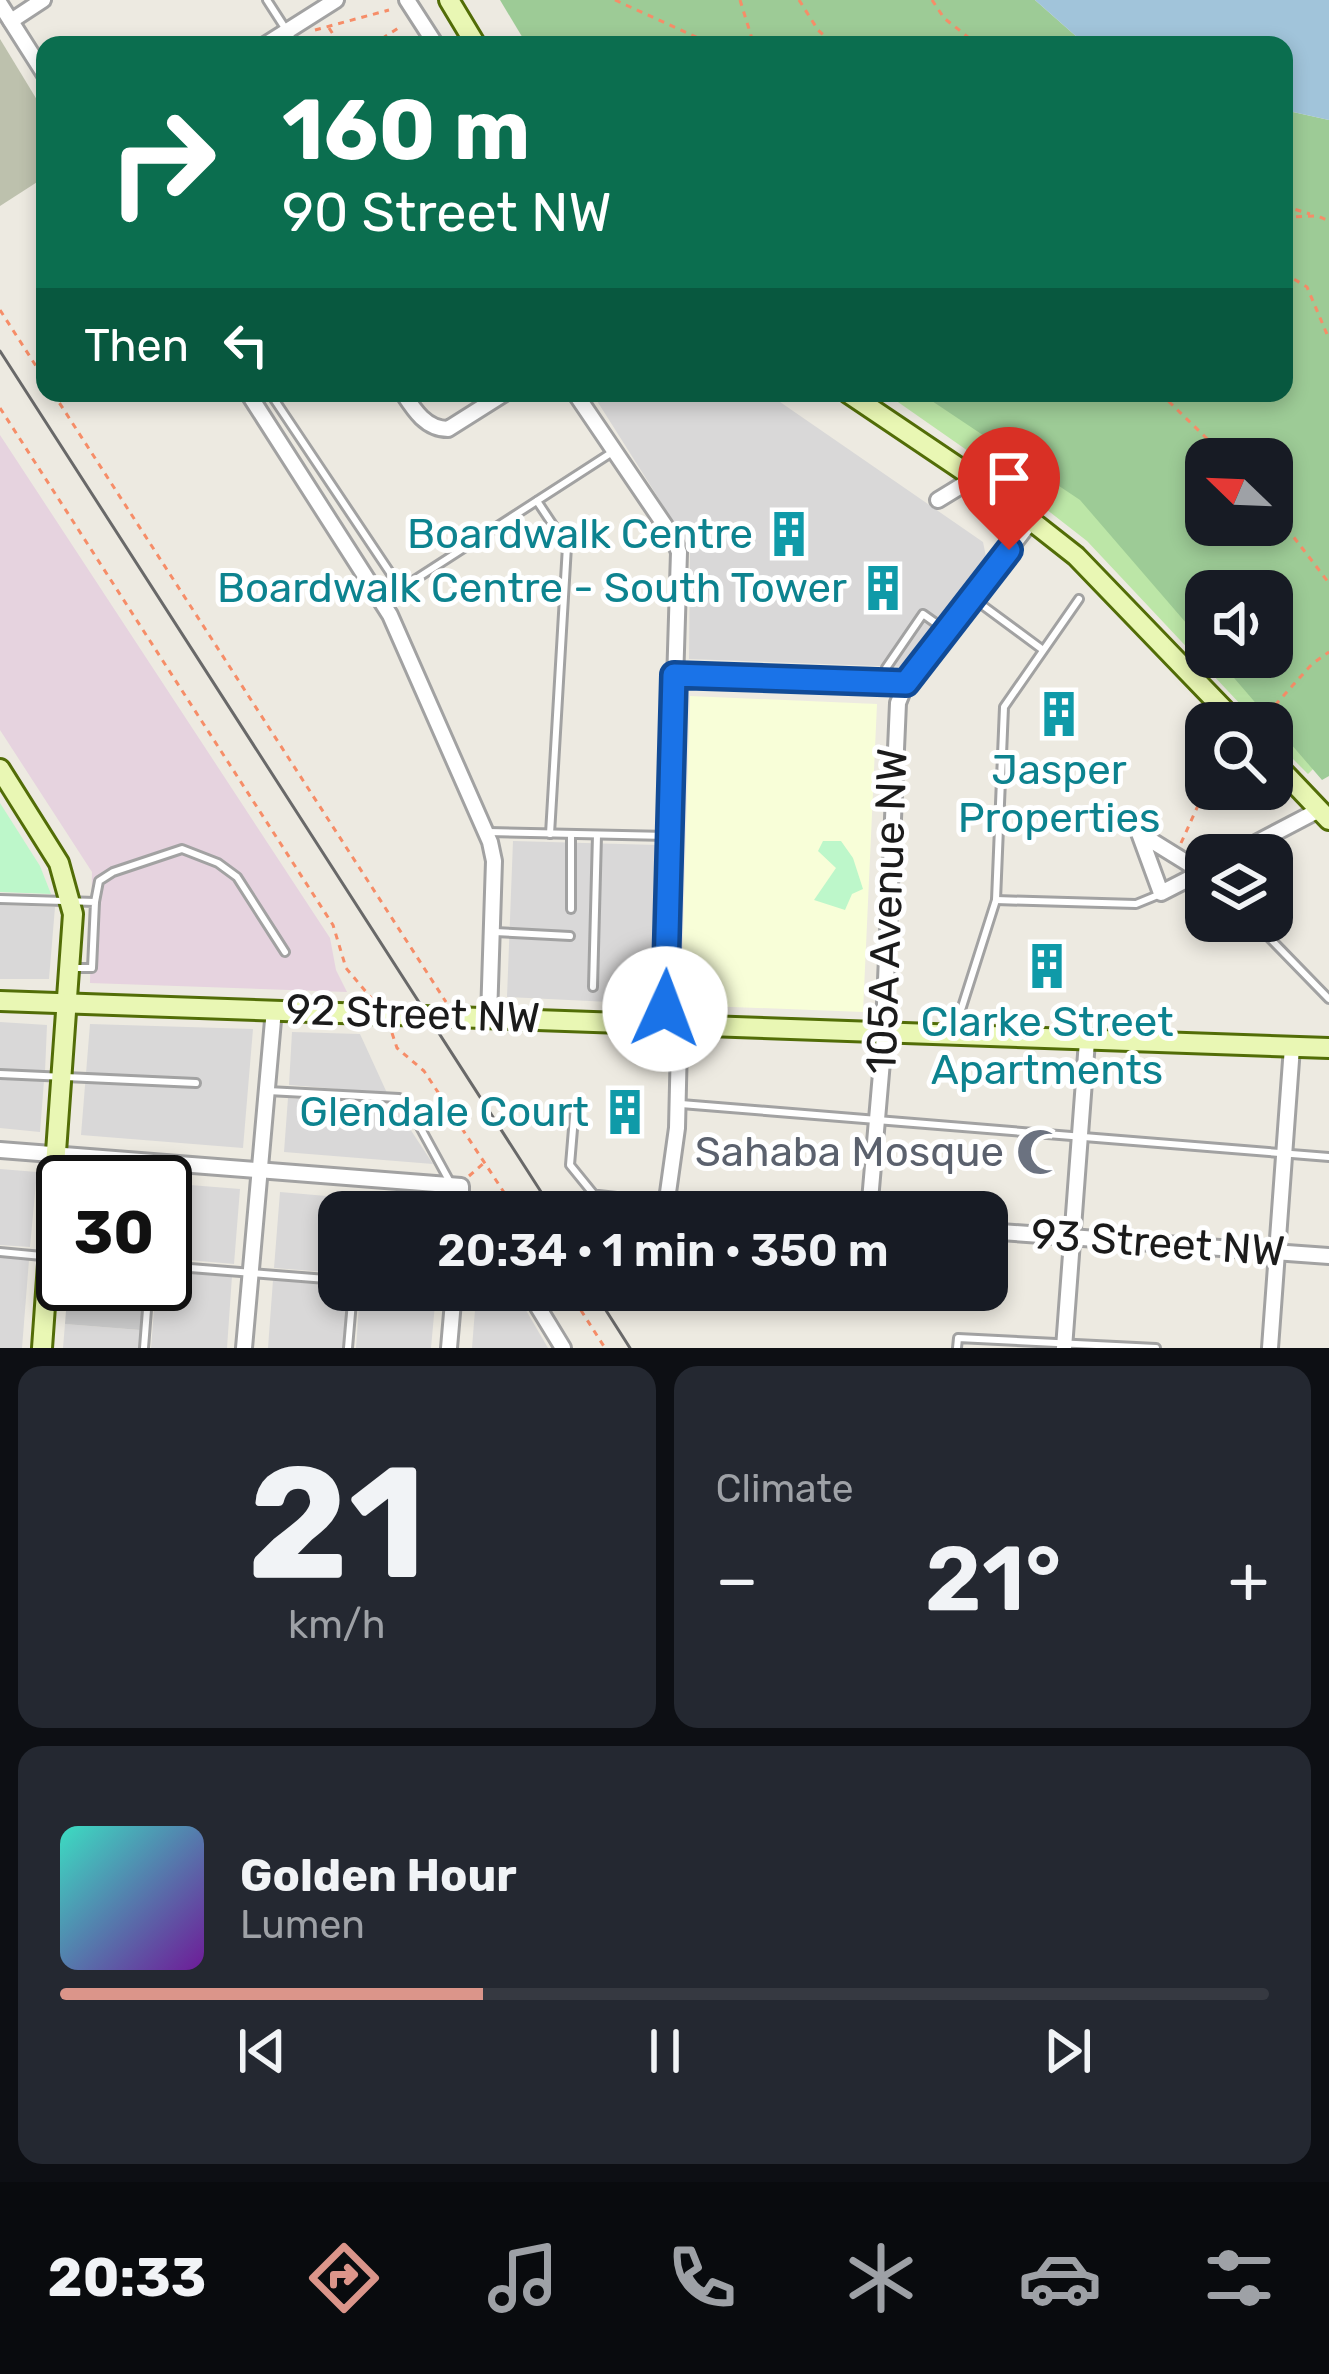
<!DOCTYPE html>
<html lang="en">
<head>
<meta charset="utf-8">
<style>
  :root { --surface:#171b24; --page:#242831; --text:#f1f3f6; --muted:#9ea1a6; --line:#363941; --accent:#db958a }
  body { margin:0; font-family:Rubik,sans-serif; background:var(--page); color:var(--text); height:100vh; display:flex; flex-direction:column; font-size:45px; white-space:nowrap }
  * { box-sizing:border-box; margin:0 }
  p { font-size:39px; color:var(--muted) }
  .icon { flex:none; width:66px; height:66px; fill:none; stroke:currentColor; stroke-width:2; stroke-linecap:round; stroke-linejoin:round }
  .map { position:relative; height:1348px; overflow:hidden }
  .panel { display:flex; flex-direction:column; gap:18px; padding:18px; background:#0d0f14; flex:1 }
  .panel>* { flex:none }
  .top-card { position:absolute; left:36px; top:36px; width:1257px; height:366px; border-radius:24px; box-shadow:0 6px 18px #0003; background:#0b6e4f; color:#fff; overflow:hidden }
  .needle { width:78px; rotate:293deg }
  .tools { position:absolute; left:1185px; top:438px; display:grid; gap:24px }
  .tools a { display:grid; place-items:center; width:108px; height:108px; border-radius:24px; background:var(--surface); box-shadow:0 6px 18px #0003; font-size:60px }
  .speed { position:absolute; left:36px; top:1155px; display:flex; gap:24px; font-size:60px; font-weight:700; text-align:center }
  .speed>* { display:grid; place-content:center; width:156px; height:156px; border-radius:50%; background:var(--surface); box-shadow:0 6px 18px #0003; line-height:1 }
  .speed .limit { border:6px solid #111; border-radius:18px; background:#fff; color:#111 }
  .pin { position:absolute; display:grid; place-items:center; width:102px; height:102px; color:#fff; margin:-123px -51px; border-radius:50% 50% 50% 0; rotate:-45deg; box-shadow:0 0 12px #0007 }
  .pin .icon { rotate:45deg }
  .me { position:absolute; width:132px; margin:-66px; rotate:2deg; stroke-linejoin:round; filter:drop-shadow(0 0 9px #0008) }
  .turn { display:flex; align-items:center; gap:42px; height:252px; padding:0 48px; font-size:54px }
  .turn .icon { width:156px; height:156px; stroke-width:2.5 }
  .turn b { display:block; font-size:84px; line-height:102px }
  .then { display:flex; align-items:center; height:114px; padding:0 48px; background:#0003; gap:24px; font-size:45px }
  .big { font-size:90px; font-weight:600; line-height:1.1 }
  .panel .widget { flex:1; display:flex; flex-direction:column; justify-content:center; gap:18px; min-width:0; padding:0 42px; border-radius:24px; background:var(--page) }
  .panel .dial { align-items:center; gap:0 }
  .dial b { font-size:156px; line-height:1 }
  .song { display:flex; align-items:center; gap:36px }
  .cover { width:144px; height:144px; border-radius:18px; background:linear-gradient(135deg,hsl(170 70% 55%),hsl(280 70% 35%)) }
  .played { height:12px; border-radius:6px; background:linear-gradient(90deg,var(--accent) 35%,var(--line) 35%) }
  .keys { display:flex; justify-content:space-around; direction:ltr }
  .heat { display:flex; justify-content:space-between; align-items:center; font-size:66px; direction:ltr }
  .panel .tiles { flex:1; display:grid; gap:18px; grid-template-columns:1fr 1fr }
  .widget:last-child { grid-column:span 2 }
  .trip { position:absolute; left:318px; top:1191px; width:690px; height:120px; border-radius:24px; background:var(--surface); box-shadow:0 6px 18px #0003; font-weight:600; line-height:120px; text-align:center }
  .dock { display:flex; height:192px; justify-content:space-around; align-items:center; background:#090b0e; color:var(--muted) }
  .dock .icon { width:84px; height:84px }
  .dock .current { color:var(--accent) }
  .dock b { font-size:54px; color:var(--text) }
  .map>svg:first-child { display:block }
</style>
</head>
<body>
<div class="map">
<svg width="1329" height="1348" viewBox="0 0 1329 1348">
  <rect width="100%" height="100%" fill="#edeae1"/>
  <g fill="#d9d8d8">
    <path d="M592,393H767L983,542L986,557L907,667L689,659L690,548Z"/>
    <path d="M513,841L657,845L650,1004L507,997Z"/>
    <path d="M0,905L55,907L49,979H0Z"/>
    <path d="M0,1022L47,1025L45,1072L0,1070Z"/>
    <path d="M90,1024L253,1029L243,1148L81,1135Z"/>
    <path d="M292,1032L360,1034L387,1093L289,1085Z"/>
    <path d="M0,1079L44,1081L40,1132L0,1128Z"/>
    <path d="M288,1098L395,1106L433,1164L284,1152Z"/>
    <path d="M0,1169L37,1172L30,1247L0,1245Z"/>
    <path d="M165,1183L240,1189L234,1264L165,1258Z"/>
    <path d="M280,1192L443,1206L442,1212H339V1273L274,1268Z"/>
    <path d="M0,1257L29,1260L22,1348H0Z"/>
    <path d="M165,1271L232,1276L227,1348H151L156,1284H165Z"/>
    <path d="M273,1280L339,1285V1290H348L343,1348H268Z"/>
    <path d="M360,1290L436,1293L431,1348H356Z"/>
    <path d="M476,1297L520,1300L548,1348H472Z"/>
    <path d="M65,1324L140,1330L139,1348H63Z"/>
  </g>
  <path fill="#e6d3df" d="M0,435L330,938L336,970L347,992L90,983L92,872L0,730Z"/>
  <path fill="#f8fed8" d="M690,696L877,704L863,1012L681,1005Z"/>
  <path fill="#c9c9c9" d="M68,1284L143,1290L140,1330L65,1324Z"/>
  <path fill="#bdc1ad" d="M0,39L45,113V177L0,206Z"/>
  <path fill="#bce6a7" d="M885,393H958L1206,609V657H1252L1329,753L1308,774L1272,738V723H1258L1087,541L1001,474Z"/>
  <g fill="#9dcb96" fill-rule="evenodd">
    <path d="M500,0H1035L1086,45H527Z"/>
    <path d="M1284,110L1329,120V776L1322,780L1216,657H1272V591H1206V646L1080,500L920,393H1284ZM1206,459H1272V525H1206Z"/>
  </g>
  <g fill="#bdf7ca">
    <path d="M0,803L40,866L51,894L0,892Z"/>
    <path d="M823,841H841L853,858L863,889L852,894L845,910L814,900L836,868L818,851Z"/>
  </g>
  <path fill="#a1c4da" d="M1035,0H1329V120L1284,110V45H1086Z"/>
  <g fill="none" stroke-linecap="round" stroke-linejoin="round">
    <defs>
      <g id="lane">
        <path d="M267,0L296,45"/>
        <path d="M270,393L401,589"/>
        <path d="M537,501L567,546L550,834"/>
        <path d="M385,599L614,451"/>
        <path d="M974,599L1043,650"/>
        <path d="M883,683L886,668L923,614L944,629"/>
        <path d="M489,832L668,836"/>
        <path d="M571,834V909"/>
        <path d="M0,899L95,902L92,968H72"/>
        <path d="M996,900L1136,904L1158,895"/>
        <path d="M95,902L99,881L113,872L182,849L218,863L237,877L285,952"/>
        <path d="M1253,921L1329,999"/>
        <path d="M495,932L570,936"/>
        <path d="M593,987L597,835"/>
        <path d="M954,1032L996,900L1004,707L1079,599"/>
        <path d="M0,1074L196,1083"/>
        <path d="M268,1091L399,1098L408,1105L450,1182"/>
        <path d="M681,1104L1329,1157"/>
        <path d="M575,1105L570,1165L596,1197"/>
        <path d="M0,1252L63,1258"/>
        <path d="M165,1266L339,1280"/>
        <path d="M470,1290L529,1297L538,1307"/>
        <path d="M144,1348L149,1284"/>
        <path d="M348,1348L353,1290"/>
        <path d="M957,1348L958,1338L1156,1348"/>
      </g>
      <g id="street">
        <path d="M407,0L436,45"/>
        <path d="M0,4L45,75"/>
        <path d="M11,21L43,0"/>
        <path d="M265,45L336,0"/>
        <path d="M248,393L390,615L490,842L494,861L489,1017"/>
        <path d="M403,393C414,410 426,429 448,429L505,393"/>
        <path d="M575,393L672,536L679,552L665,1009L679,1043L677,1128L666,1207"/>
        <path d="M938,500L974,478"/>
        <path d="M674,675L906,683"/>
        <path d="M1233,855L1319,810"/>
        <path d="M1202,872L1139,833L1161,893L1202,872L1206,870"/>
        <path d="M0,1150L461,1186V1212"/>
        <path d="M598,1199L717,1212"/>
        <path d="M869,1212L883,1050L898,703L906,683L1032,520"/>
        <path d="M987,1231L1329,1256"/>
        <path d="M538,1307L563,1348"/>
        <path d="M244,1348L274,1009"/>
        <path d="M449,1348L454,1290"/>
        <path d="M1064,1348L1087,1041"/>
        <path d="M1270,1348L1292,1047"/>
      </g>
      <g id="secondary">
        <path d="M449,0L476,45"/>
        <path d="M848,393L992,490L1076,556L1237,723"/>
        <path d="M1272,760L1329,820"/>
        <path d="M0,769L59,863L73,914L42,1348"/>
        <path d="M0,1001L1329,1048"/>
      </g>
    </defs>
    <use href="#lane" stroke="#a2a2a2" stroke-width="12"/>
    <use href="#street" stroke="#a2a2a2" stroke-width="20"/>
    <use href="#secondary" stroke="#526d07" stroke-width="24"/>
    <g stroke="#f68d68" stroke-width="3" stroke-dasharray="6 6" stroke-linecap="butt">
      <path d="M615,0L698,38L751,45"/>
      <path d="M740,0L754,45"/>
      <path d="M799,0L818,30L834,45"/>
      <path d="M932,0L944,18L978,45"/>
      <path d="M329,28L340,45"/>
      <path d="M315,30L389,10"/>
      <path d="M372,45L400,27"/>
      <path d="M1284,206L1310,214"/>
      <path d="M1284,217L1318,216L1329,221"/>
      <path d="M1284,273L1307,287L1329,339"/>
      <path d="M0,310L45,380"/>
      <path d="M53,393L446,1002"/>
      <path d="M1160,393L1228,459"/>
      <path d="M0,408L333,925L346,968L372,999"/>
      <path d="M1272,509L1329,583"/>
      <path d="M1259,723L1312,664L1329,652"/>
      <path d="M1181,843L1206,788"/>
      <path d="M392,1033L397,1048L424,1071L517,1212"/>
      <path d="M469,1176L484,1163"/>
      <path d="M568,1290L605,1348"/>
    </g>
    <use href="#lane" stroke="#fff" stroke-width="6"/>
    <use href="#street" stroke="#fff" stroke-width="14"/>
    <use href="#secondary" stroke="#e9f7b4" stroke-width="18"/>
    <g stroke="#696969" stroke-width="3">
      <path d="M0,351L554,1212"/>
      <path d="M593,1290L630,1348"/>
    </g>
  </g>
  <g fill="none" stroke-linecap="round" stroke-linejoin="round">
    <defs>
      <path id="route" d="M665,1009L674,675L906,683L1009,550"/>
    </defs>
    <use href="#route" stroke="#114b97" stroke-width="30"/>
    <use href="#route" stroke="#1a73e8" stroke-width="21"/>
  </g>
  <defs>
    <symbol id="building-bare" viewBox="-9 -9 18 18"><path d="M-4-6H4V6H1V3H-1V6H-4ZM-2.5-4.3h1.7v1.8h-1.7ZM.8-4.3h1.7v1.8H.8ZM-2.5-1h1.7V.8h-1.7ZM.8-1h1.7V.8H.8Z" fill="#0f9aa8" stroke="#fff" stroke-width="2.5" paint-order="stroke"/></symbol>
    <symbol id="mosque-bare" viewBox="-9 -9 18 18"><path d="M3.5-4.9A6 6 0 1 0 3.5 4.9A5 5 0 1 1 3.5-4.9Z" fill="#6b7280" stroke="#fff" stroke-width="2.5" paint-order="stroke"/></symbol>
  </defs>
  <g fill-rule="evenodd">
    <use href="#building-bare" x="756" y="501" width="66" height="66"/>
    <use href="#building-bare" x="850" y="555" width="66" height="66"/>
    <use href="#building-bare" x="1026" y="681" width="66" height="66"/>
    <use href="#building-bare" x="1014" y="933" width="66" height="66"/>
    <use href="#building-bare" x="592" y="1079" width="66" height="66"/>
    <use href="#mosque-bare" x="1007" y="1119" width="66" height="66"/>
  </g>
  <g text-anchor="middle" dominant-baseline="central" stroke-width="10" stroke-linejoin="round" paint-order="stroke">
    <g font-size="42" fill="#0d838f" stroke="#fff" text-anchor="end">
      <text x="753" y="534">Boardwalk Centre</text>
      <text x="847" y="588">Boardwalk Centre - South Tower</text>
      <text x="1059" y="770" text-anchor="middle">Jasper<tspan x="1059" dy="48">Properties</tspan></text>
      <text x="1047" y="1022" text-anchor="middle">Clarke Street<tspan x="1047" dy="48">Apartments</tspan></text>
      <text x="589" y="1112">Glendale Court</text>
    </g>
    <g font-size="42" fill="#1b1b1b" stroke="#fff">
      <text transform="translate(887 911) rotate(-88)">105A Avenue NW</text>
      <text transform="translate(413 1014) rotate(2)">92 Street NW</text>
      <text transform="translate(1158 1243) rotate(4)">93 Street NW</text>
    </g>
    <g font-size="42" fill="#5b616d" stroke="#fff" text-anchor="end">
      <text x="1004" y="1152">Sahaba Mosque</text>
    </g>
  </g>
</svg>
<div class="tools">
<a><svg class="needle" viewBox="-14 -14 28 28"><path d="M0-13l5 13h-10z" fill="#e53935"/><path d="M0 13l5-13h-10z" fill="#9ea1a6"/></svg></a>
<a><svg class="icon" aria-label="sound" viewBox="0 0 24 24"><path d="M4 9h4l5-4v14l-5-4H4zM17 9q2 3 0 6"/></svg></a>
<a><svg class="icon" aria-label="search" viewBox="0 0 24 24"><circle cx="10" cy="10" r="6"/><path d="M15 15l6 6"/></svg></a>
<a><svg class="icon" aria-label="layers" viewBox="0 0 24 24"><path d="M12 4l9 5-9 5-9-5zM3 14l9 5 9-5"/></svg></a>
</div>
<div class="speed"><div class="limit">30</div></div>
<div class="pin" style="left:1009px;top:550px;background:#d93025"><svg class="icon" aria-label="arrive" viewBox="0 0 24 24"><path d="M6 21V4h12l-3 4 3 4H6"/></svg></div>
<svg class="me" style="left:665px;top:1009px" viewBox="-20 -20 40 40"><circle r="19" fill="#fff"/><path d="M0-13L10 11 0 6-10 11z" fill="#1a73e8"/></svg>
<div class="trip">20:34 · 1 min · 350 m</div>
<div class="top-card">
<div class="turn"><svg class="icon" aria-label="right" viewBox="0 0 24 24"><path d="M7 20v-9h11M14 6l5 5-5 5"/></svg><div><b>160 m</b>90 Street NW</div></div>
<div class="then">Then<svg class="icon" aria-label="left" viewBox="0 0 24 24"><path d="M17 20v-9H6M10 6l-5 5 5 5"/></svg></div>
</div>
</div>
<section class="panel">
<div class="tiles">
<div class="widget dial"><b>21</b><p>km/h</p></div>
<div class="widget"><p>Climate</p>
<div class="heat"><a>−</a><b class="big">21°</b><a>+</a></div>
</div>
<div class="widget">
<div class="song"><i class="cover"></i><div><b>Golden Hour</b><p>Lumen</p></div></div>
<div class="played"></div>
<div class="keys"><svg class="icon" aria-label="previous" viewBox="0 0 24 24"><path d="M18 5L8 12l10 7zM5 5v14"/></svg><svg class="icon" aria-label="pause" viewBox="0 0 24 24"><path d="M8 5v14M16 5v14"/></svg><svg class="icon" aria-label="next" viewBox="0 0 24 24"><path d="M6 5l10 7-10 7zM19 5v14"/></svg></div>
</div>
</div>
</section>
<nav class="dock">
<b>20:33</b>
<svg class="icon current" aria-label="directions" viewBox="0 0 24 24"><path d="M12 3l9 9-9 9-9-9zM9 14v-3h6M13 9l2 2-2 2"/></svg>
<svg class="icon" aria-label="music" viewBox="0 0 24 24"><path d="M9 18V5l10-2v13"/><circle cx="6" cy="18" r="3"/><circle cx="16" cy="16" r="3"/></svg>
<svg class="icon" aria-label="phone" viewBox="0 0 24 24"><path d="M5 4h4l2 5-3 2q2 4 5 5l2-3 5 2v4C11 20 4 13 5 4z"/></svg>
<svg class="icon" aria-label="climate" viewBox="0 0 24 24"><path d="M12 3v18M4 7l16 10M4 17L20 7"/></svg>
<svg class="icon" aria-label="car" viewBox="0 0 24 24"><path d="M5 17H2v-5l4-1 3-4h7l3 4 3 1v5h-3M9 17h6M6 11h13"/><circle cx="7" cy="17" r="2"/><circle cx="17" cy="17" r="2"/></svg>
<svg class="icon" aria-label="filters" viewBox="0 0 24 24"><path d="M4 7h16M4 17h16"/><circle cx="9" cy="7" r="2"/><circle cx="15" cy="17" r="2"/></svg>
</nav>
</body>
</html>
